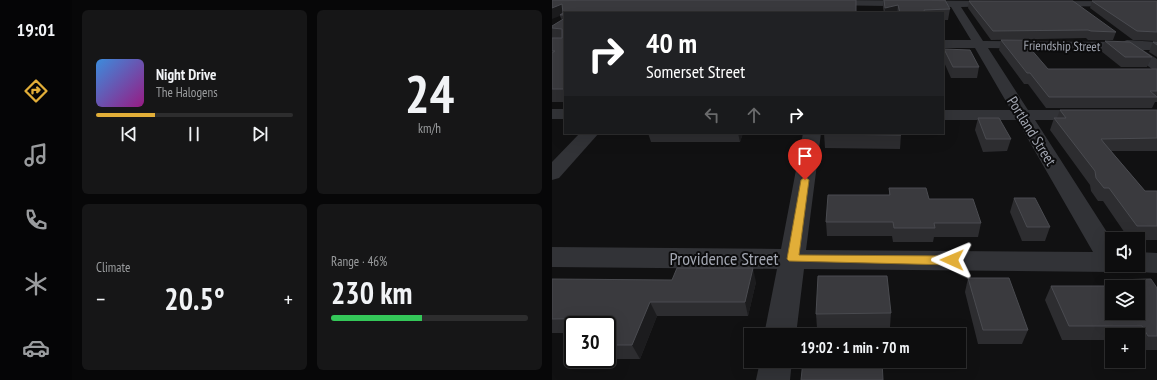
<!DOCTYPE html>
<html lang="en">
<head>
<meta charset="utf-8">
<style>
  :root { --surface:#0d0d0e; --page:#161617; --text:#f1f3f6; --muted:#9a9c9e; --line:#2d2d2e; --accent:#e2ae38 }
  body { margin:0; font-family:"PT Sans Narrow",sans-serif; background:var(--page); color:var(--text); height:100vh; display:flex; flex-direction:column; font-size:15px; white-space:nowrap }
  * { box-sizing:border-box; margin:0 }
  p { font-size:13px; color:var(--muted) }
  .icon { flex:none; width:22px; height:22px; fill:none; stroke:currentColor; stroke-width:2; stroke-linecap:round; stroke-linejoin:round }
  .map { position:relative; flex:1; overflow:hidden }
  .drawer { display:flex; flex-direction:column; gap:10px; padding:10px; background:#070708; width:480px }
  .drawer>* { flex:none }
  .top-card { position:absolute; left:12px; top:12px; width:380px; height:122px; border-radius:0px; box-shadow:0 4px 16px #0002,0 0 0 1px var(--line); background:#202124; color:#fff; overflow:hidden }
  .controls { position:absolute; left:553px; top:232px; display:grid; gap:8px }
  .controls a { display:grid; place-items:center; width:40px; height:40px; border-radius:0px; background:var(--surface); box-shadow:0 4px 16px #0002,0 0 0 1px var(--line); font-size:20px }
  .speed { position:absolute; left:12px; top:316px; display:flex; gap:8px; font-size:20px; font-weight:700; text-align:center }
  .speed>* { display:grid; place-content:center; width:52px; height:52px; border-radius:50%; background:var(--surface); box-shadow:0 4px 16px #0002,0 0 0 1px var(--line); line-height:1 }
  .speed .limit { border:2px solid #111; border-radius:6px; background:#fff; color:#111 }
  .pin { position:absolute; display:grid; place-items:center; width:34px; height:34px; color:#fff; margin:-41px -17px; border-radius:50% 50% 50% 0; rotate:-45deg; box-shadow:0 0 4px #0007 }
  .pin .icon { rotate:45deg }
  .me { position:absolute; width:44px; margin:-22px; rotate:271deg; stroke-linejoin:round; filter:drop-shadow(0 0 3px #0008) }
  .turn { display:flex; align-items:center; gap:14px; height:84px; padding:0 16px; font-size:18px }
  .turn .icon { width:52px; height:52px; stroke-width:2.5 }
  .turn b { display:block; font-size:28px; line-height:34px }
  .lanes { display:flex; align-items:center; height:38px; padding:0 16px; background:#0003; justify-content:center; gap:20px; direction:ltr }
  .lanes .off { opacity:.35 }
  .big { font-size:30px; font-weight:800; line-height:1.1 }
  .drawer .tile { flex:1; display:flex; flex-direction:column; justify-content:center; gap:6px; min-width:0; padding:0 14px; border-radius:6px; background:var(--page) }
  .drawer .dial { align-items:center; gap:0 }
  .dial b { font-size:52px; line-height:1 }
  .song { display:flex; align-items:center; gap:12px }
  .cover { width:48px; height:48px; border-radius:6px; background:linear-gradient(135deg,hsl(210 70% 55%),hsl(310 70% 35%)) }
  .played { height:4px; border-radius:2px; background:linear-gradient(90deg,var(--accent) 30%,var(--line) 30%) }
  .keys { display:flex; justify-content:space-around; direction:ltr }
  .heat { display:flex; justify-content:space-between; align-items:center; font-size:22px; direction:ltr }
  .charge { height:6px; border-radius:3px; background:linear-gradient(90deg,#34c759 46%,var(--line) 0) }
  .drawer .tiles { flex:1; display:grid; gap:10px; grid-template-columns:repeat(2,1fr) }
  .trip { position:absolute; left:192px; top:328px; width:222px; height:40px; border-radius:0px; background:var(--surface); box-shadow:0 4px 16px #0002,0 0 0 1px var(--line); font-weight:800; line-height:40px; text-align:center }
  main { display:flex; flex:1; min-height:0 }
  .dock { display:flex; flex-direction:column; width:72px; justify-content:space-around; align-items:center; background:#050506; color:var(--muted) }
  .dock .icon { width:28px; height:28px }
  .dock .current { color:var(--accent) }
  .dock b { font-size:18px; color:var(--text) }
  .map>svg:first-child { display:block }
</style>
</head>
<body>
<main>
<nav class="dock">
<b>19:01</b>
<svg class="icon current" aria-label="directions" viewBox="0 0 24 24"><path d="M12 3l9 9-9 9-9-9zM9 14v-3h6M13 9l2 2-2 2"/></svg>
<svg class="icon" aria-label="music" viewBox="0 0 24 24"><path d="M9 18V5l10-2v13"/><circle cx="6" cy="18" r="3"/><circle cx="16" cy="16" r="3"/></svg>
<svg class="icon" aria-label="phone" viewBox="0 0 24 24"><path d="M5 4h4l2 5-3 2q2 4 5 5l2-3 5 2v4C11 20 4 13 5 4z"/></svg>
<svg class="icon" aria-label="climate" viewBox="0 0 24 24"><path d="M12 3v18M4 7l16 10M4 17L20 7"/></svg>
<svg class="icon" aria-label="car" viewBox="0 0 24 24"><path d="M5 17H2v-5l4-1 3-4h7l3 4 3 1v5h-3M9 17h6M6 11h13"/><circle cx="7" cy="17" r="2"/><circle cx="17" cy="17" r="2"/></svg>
</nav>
<section class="drawer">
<div class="tiles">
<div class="tile">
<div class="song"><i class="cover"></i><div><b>Night Drive</b><p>The Halogens</p></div></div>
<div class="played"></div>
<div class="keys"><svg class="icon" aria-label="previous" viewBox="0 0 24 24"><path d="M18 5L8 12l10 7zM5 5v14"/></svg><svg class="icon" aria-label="pause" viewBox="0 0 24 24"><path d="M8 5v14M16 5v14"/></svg><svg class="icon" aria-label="next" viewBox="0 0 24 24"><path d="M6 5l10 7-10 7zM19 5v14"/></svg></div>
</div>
<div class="tile dial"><b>24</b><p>km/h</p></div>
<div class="tile"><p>Climate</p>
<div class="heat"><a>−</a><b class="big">20.5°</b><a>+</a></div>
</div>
<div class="tile"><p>Range · 46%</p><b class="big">230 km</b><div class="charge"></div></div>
</div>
</section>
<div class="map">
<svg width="605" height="380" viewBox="0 0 605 380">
  <rect width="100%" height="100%" fill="#111112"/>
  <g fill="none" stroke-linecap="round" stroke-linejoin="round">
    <g fill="#323337" fill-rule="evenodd">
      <path d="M273,0L447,1L451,2L452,4L451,6L409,7L431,41L570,42L575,40L605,42V50H591L605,59V70L600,69L574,50L436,48L476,110H536L542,111L545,115L542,119L536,120H483L560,240V265H572L569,269L560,272L252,269L244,335H212L225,269L0,267V247L229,249L251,133H269L254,250L541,252L465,120H391V110H459L423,48H391V40H419L399,7L269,5L268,3Z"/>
      <path d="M495,1H605V7L491,6L490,4L491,2Z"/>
      <rect x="0" y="109" width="13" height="10"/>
      <path d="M28,133H47L7,178L0,180V162Z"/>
      <path d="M586,252L605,253V273L586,272L577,269L574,265H586Z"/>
      <path d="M208,361H240L238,380H204Z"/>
    </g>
  </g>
  <g fill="#2d2d30">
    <path d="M0,0L13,15V102H0V26L10,20Z"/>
    <path d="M331,0H393L398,9L396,20H391V13H332L331,8Z"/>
    <path d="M417,1L564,32L561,40H536L534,38L439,40L416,8Z"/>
    <path d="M540,1H605V41L581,40L538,8Z"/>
    <path d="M449,40L496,69H605V102H603L600,108H494L476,84H472L447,50Z"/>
    <path d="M553,41L600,57L595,67H569L549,51Z"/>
    <path d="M601,42H605V57L597,52Z"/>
    <path d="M392,49L427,67L425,78H399L391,60Z"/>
    <path d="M508,110H605V151H559L593,191H605V240H586V239H577L551,201H546L539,191L538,185L498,130L502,118H505Z"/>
    <path d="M426,118L459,139L455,151L431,152L423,130Z"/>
    <path d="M96,133H191L188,142H99Z"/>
    <path d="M272,133L349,135L348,149L273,148Z"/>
    <path d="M337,188L377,199L429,223L426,237H382L381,242H341L340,236H275L274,222L337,195Z"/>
    <path d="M462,198L498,227L493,241H470L458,212Z"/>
    <path d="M416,278L476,330L470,344H426L413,292Z"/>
    <path d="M0,279L204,282L196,316H105L88,359H55V325H21V333H0Z"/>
    <path d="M561,280L605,288V350H586V335H560V340H510L493,300L499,286H558Z"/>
    <path d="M339,313L338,327L265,328L264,314Z"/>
  </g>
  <g fill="#1c1c1e">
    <path d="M10,4L13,14L0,19V8Z"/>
    <path d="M346,5L345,13H333V8Z"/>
    <path d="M186,133H191L188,142Z"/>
    <path d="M201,268L204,282L196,316L193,302Z"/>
    <path d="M98,302L105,316L88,359L80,345Z"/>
  </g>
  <g fill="#3a3a3e" stroke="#4a4b50" fill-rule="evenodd">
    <path d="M0,0H304V13H13V15H8L11,13L10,4L0,8Z"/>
    <path d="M332,0H393L398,9L372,10L373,13H348L346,5L333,8Z"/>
    <path d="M417,1H521L564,32L539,31L536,30L441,31Z"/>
    <path d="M540,1H605V32L585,31Z"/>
    <path d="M13,18V89H0V53L3,51H0V38H10V29L0,28V26Z"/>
    <path d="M449,40H471L496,69H605V91H598L605,97H497L478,73H475Z"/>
    <path d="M553,41L578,42L600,57H573Z"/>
    <path d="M601,42H605V45Z"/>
    <path d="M392,49L418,50L427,67H401Z"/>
    <path d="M508,110H605V138L549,139L552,143L593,191H605V226H585L557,188H552L544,178L543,171L502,118H514Z"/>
    <path d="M426,118H447L459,139H434Z"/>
    <path d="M272,133H349V135L272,134Z"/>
    <path d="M337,188H374L377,199H421L429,223H382L383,228H342L341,222H274L276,195H338Z"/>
    <path d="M462,198H483L498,227H475Z"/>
    <path d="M125,268H201L193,302H98L80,345H55V325H46L50,318L0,319V279L120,280Z"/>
    <path d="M266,276H335L339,313L264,314Z"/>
    <path d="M416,278H457L476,330H431Z"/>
    <path d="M599,279L605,288V336H596L590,326H517L499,286H565L561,280ZM560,287H586V313H560Z"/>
    <path d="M251,361H330L331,380H249Z"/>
  </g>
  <path fill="#e2ae38" stroke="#937124" d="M253,177L257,180L247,255L400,256L406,260L400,265L237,261L235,259L249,180Z"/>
  <g text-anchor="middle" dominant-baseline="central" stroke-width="4" stroke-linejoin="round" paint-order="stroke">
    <g font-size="13" fill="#a3a7b2" stroke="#0c0c0d">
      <text transform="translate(510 46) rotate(1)">Friendship Street</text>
    </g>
    <g font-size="15" fill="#a3a7b2" stroke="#0c0c0d">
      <text transform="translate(480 131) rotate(58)">Portland Street</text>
    </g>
    <g font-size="18" fill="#a3a7b2" stroke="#0c0c0d">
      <text x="172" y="258">Providence Street</text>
    </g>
  </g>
</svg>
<div class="controls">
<a><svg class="icon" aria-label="sound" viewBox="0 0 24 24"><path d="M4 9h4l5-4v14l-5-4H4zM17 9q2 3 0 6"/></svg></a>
<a><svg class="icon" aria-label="layers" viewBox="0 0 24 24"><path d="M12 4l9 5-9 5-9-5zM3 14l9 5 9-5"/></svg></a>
<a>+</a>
</div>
<div class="speed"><div class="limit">30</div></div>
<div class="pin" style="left:253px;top:180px;background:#d93025"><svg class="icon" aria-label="arrive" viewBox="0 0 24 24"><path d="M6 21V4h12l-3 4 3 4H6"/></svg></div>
<svg class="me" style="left:400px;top:260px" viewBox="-20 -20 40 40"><path d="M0-17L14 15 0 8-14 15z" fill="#e2ae38" stroke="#fff" stroke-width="4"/></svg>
<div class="trip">19:02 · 1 min · 70 m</div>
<div class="top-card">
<div class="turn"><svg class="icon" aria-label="right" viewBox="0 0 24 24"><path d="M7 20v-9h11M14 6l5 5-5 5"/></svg><div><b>40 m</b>Somerset Street</div></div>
<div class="lanes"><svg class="icon off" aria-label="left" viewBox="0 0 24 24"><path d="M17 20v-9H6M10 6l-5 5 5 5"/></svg><svg class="icon off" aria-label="ahead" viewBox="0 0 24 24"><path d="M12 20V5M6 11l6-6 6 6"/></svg><svg class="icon" aria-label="right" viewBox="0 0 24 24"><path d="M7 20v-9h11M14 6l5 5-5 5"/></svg></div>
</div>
</div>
</main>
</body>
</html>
